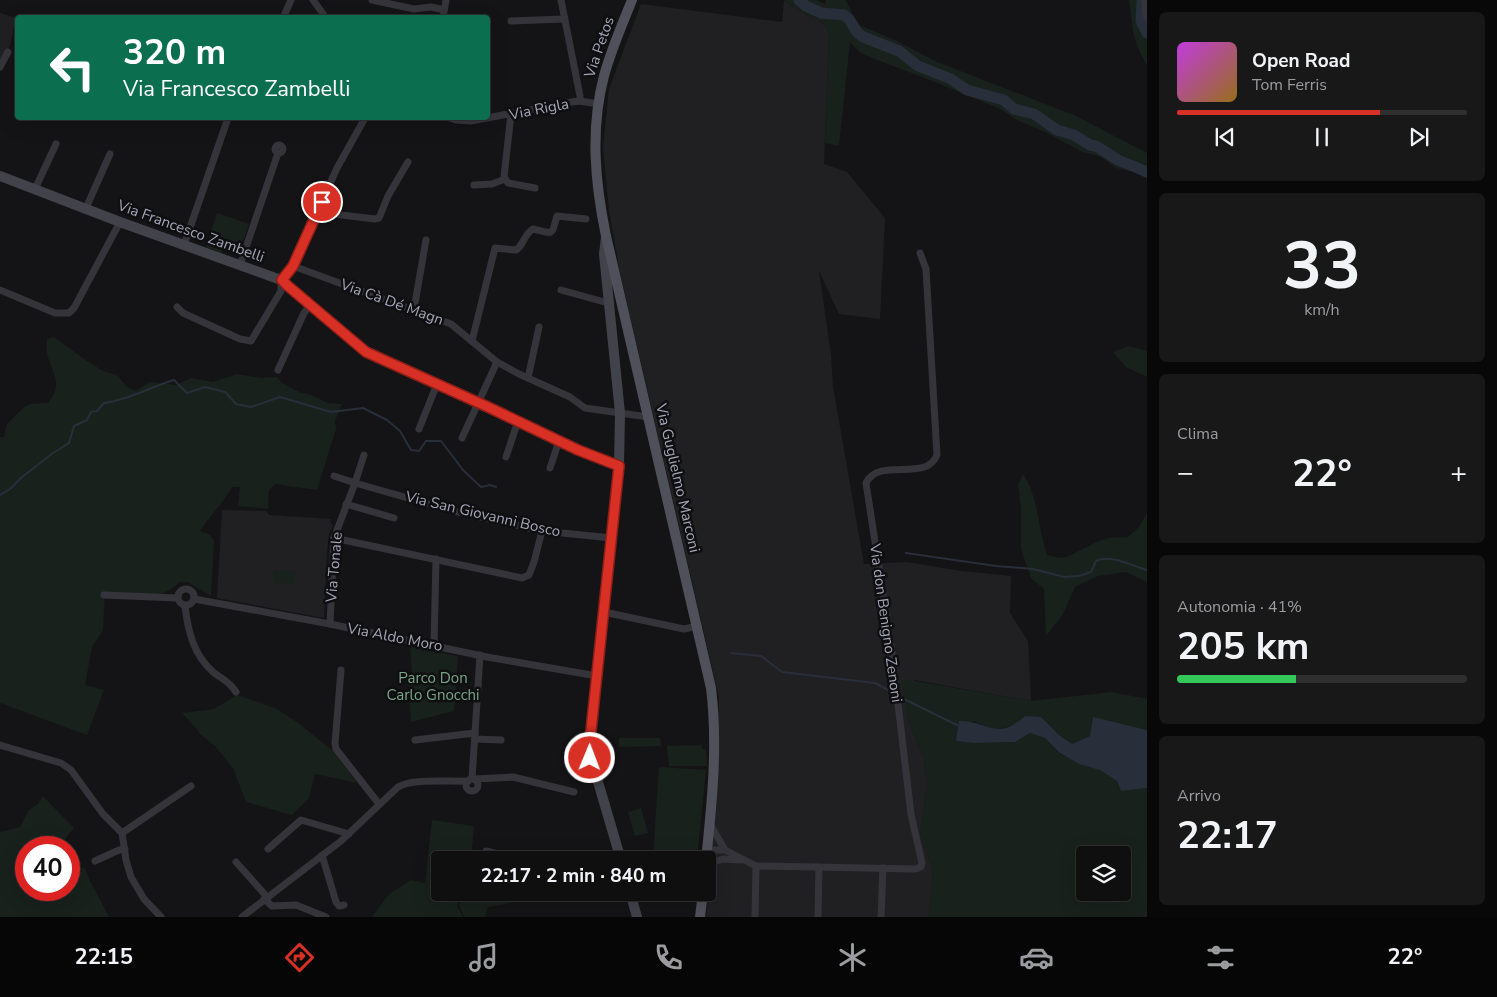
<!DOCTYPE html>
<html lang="it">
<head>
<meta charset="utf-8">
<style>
  :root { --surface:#0f0f10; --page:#181819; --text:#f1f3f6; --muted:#9b9c9f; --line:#2f2f30; --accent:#d93025 }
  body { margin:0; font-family:"Nunito Sans",sans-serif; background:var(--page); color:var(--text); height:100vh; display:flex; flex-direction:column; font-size:19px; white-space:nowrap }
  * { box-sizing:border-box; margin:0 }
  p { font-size:16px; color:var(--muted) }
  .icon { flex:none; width:28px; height:28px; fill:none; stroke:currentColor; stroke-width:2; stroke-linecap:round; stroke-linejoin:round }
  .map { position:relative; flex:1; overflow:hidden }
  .panel { display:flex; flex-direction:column; gap:12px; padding:12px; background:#080809; width:350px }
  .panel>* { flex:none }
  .banner { position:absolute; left:15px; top:15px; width:475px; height:105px; border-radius:5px; box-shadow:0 5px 20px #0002,0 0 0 1px var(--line); background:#0b6e4f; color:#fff; overflow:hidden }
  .tools { position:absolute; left:1076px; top:846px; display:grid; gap:10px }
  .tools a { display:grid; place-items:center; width:55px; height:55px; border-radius:5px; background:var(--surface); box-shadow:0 5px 20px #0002,0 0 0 1px var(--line); font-size:25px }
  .speed { position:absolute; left:15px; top:836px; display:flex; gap:10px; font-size:25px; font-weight:700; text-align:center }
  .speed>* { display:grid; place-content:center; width:65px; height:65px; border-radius:50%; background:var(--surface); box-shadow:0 5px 20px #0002,0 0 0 1px var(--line); line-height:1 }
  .speed .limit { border:8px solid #d22; background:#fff; color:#111 }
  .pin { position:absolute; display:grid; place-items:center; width:42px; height:42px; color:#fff; margin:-21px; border:2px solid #fff; border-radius:50%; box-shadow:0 1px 5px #0007 }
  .me { position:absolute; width:55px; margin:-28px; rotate:1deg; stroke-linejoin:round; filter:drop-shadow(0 0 4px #0008) }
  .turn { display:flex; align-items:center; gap:18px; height:105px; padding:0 25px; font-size:22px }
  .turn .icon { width:65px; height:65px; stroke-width:2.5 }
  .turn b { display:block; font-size:35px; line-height:42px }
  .big { font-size:38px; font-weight:700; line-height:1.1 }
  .panel .widget { flex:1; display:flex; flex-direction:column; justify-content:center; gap:8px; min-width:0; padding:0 18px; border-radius:8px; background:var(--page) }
  .panel .dial { align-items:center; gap:0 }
  .dial b { font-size:65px; line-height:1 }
  .song { display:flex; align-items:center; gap:15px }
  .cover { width:60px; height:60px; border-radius:8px; background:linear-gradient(135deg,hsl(290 70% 55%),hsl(40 70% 35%)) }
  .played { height:5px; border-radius:2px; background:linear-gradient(90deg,var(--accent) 70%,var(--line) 70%) }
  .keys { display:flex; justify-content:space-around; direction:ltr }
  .heat { display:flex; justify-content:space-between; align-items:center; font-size:28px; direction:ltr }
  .charge { height:8px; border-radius:4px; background:linear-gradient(90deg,#34c759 41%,var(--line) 0) }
  .trip { position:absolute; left:431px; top:851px; width:285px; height:50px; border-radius:5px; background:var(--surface); box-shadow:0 5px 20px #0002,0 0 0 1px var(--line); font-weight:700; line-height:50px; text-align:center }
  .menu { display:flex; height:80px; justify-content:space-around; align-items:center; background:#060606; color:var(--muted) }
  .menu .icon { width:35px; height:35px }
  .menu .active { color:var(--accent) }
  .menu b { font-size:22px; color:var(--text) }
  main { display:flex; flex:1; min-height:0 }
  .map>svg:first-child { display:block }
</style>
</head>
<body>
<main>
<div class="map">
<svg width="1147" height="917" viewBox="0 0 1147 917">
  <rect width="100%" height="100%" fill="#141416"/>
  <g fill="#202023">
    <path d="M784,0L806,15L816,18L826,26L829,33L824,164L847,172L885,218L880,319L839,314L819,271L831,355L833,387L864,564L907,562L961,571L1011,576L1010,613L1028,641L1031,701L914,680L907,717L924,759L927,785L920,835L933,870L929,917H706L711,867L719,697L620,273L609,211L603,148L609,89L641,4L782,22Z"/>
    <path d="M0,13L16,18L10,45L0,63Z"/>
    <path d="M222,510L266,511L269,515L331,519L330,522L333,525L329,534L327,551L324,618L217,598Z"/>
  </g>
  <g fill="#19211c" fill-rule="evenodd">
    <path d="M785,0H816L825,4L826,0H845L851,10L852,18L859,25L897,41L935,61L1076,116L1147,153V179L1135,172L1116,168L1099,156L1082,152L1045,132L1015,119L1000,109L925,78L872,58L861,53L850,42L839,146L825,143L829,33C824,19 817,20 805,14C798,11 792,5 785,0Z"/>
    <path d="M1129,0H1142L1144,13L1147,24V65L1139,50L1133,32Z"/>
    <path d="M217,213L249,224L241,247L225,242L221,253L206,247Z"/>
    <path d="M54,337L84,359L103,371L117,375L127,387L135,391L150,382L176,385L191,378L213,382L237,374L261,378L277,377L282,383L301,393L309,394L328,403L342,404L335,421L336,429L317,490L275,484L269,490L268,509L238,506L240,487H232C223,503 210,516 200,531L210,535L214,541L211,596L188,582H180C175,587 164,594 157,595C147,597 117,593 105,592L103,630L92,647L85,685L104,690L87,735L0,703V437H4L7,424L22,409L30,404L48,403C69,377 42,366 47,339Z"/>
    <path d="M1129,346L1147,351V377L1126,367L1113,352Z"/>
    <path d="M1023,474C1039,498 1038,529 1047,555L1059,558L1067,557L1099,541L1108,538L1128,537L1139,527L1147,513V582L1126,572L1097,576L1075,587L1063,614L1046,636L1044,589L1031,578L1021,549V509L1018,484Z"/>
    <path d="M273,570L295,571L294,584L273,583Z"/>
    <path d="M410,647L458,656L454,711L411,722L408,674H412Z"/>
    <path d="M903,679L1031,701L1112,692L1147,699V730L1093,718L1090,736L1072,744L1059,735L1041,718L995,730L973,721L957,741L974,743L1015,742L1030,733L1045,738L1060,753L1079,764L1100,769L1117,781L1121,791L1147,788V917H929L933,870L920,835L927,785L924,759L907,717L901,681ZM1085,855H1122V892H1085Z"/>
    <path d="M237,695L275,708L297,722L333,751L357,783L315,774L309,798L292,815L246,802L233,768L215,746L200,734L197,729L182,713L214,709Z"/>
    <path d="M619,738H660L661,746L619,747Z"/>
    <path d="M702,745V749H706L707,766H669L667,746Z"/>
    <path d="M659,767L706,770L697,860L653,857Z"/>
    <path d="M43,796C53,807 63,817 74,828L65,839L67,847L26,848V890H69V852L70,868H85L89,879L109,917H0V832L20,827L29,810L38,804Z"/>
    <path d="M641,808L648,833L635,836L628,812Z"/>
    <path d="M432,820L474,826L471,860H440V892L463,893L457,906L463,917H372L389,894L411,880L425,883Z"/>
    <path d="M465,893V892L543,893L526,900L488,907L485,917H464L459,905Z"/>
  </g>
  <path fill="#292e3b" d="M1025,716L1041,717L1059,735L1072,744L1090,736L1093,717L1147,730V788L1121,791L1117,781L1100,770L1079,764L1060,753L1045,738L1030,733L1015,742L974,743L956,741L959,721C989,721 997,742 1025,716Z"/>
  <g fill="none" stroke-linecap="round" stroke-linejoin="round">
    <g stroke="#292e3b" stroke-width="2">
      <path d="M0,495L10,489L22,477L53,453L69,443L74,426L87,420L91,412L97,411L104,403C129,400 150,387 174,380L187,393L205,387L225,392L236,404L251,407L280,397L331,412L363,408L387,420L400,431L411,450L419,451L426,441H441L463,470L481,487L490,485L496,487"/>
      <path d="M906,553L996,566L1033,569L1064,577L1079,576L1091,572L1096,561C1112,554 1131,566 1147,570"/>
      <path d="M731,653L761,656L782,672L875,683L894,693"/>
      <path d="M900,697L959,726"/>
    </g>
    <g stroke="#292e3b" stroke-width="11">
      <path d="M799,0L806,6L821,13L844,15L849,19L857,32L863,37L899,51L918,66L951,79L967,90L1004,100L1014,109L1034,114L1057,130L1074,135L1090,145L1096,146L1118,160L1147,172"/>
      <path d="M1142,0L1141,21L1147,33"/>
    </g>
    <g stroke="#35343b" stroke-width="7">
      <path d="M313,0L326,18"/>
      <path d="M372,0L414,9L431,7L444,10"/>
      <path d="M561,0L580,96V101"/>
      <path d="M1145,0V13L1147,17"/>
      <path d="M283,18L291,0"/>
      <path d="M443,18L446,0"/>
      <path d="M511,21L564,19"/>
      <path d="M0,67L8,52"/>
      <path d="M511,114L504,177L508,183L535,188"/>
      <path d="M450,118L456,120L471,121L572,102L580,101L598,104"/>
      <circle cx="279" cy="149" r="4"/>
      <path d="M474,185L492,184L505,179"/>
      <path d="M35,189L56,144"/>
      <path d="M86,208L110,154"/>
      <path d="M317,212L375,219L379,218L388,196L408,162"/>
      <path d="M184,245L228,118"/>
      <path d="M240,265L278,153"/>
      <path d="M293,266L451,324L497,362L519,374L570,397L585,408L648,417"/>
      <path d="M0,290L55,313H69L74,308L120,222"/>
      <path d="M561,290L608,303"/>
      <path d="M177,307L183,313L240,339L251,341L281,291V280L293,266L337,168L365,118"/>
      <path d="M414,309L426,240"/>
      <path d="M472,341L495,248L516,250C524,245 524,234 533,229C555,234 551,236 557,216L586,219"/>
      <path d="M278,370L304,313L311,304"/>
      <path d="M528,378L539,327"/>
      <path d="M419,429L437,384"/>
      <path d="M462,438L497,362"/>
      <path d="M364,455L355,483L454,511L542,531L612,538"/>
      <path d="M506,457L518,421"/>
      <path d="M550,468L559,441"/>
      <path d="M346,504L394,518"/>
      <path d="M334,538L522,578L529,575L534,562L542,531"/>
      <circle cx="186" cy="597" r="8"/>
      <path d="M104,595L177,598"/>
      <path d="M194,599L330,624L487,657L597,676"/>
      <path d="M185,606C188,631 193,654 213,672C223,680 228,680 236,692"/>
      <path d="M604,612L684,629L698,626"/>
      <path d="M330,624L334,538L355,483L334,476"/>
      <path d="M434,645L436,559"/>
      <path d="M341,670L335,744L336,749L379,804"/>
      <path d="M475,739L501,740"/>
      <path d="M415,740L475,733"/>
      <path d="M0,745L61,763L71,770L103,814L122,833L126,860L131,877L144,899L161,917"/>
      <path d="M472,779L480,655"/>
      <path d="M475,779L513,777L574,792"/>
      <circle cx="472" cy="785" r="6"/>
      <path d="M710,824L725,850L756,866L915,869L921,867L922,863L911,814L892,653L866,483C880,456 926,483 937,455L926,269L920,253"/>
      <path d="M122,833L191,786"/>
      <path d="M268,849L301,820L349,834"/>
      <path d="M707,850H725"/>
      <path d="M486,851L494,853L496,860"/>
      <path d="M322,855L336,902L339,906L344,905"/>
      <path d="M95,861L119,850L125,849"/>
      <path d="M236,862L267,897"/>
      <path d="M708,864L723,859L741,860"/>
      <path d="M264,899L272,906L296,905L326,917"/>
      <path d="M242,917L341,841L398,787C412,778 450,782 468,781"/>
      <path d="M755,917L756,866"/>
      <path d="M818,917L819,867"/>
      <path d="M881,917L883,868"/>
    </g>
    <g stroke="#42424b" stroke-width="10">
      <path d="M0,176L120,222L281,280L366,351L578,450L619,466"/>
      <path d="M606,237L604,254L620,413L619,466L590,740L591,758L621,860"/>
      <path d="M630,892L637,917"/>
    </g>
    <g stroke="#50505a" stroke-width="10">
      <path d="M632,0C622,25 611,50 604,76C590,129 595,183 606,236L711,688C718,745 712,803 706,860"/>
      <path d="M700,917L703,892"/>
    </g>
  </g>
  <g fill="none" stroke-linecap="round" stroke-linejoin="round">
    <defs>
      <path id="route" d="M322,202L293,266L282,280L288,286L366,352L488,407L578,450L619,466L590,740V758"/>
    </defs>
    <use href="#route" stroke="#8d1f18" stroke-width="12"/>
    <use href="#route" stroke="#d93025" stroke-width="9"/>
  </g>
  <g text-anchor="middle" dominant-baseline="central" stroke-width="5" stroke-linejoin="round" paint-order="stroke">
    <g font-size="15" fill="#a4a5b7" stroke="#0f0f11">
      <text transform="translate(599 47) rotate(-71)">Via Petos</text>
      <text transform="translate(539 109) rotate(-11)">Via Rigla</text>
      <text transform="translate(191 231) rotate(20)">Via Francesco Zambelli</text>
      <text transform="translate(392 302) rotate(20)">Via Cà Dé Magn</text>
      <text transform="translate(678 478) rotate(77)">Via Guglielmo Marconi</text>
      <text transform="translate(483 514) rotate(13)">Via San Giovanni Bosco</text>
      <text transform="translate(334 567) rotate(-85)">Via Tonale</text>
      <text transform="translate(886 623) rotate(82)">Via don Benigno Zenoni</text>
      <text transform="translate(395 637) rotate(11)">Via Aldo Moro</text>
    </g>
    <g font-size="15" fill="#79a486" stroke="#0f0f11">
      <text x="433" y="678">Parco Don<tspan x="433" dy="17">Carlo Gnocchi</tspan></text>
    </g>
  </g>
</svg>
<div class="tools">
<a><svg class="icon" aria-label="layers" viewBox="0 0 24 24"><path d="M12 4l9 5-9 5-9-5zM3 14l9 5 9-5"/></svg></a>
</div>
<div class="speed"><div class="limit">40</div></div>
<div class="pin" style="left:322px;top:202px;background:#d93025"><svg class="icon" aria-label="arrive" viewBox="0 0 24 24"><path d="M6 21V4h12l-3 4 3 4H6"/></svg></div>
<svg class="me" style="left:590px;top:758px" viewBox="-20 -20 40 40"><circle r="17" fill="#d93025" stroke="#fff" stroke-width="3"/><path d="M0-11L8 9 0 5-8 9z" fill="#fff"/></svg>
<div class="trip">22:17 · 2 min · 840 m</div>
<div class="banner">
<div class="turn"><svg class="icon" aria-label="left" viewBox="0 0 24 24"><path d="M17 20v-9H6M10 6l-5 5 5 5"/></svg><div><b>320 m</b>Via Francesco Zambelli</div></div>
</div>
</div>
<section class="panel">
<div class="widget">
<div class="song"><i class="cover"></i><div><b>Open Road</b><p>Tom Ferris</p></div></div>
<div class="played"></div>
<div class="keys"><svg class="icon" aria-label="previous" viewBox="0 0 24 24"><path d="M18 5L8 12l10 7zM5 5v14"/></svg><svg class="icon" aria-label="pause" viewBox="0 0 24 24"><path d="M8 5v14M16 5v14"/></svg><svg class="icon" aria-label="next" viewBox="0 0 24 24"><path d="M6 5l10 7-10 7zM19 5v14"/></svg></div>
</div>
<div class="widget dial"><b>33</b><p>km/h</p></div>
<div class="widget"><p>Clima</p>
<div class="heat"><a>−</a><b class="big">22°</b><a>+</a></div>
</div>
<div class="widget"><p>Autonomia · 41%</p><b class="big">205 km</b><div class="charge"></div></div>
<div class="widget"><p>Arrivo</p><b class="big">22:17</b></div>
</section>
</main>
<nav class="menu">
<b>22:15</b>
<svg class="icon active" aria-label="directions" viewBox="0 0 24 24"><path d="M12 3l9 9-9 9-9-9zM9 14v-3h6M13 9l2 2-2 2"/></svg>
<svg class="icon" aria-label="music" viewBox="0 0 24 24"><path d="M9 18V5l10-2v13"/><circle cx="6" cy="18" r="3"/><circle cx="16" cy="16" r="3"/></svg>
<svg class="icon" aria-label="phone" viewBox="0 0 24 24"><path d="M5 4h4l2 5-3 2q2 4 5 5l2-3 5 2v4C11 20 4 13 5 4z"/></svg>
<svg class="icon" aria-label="climate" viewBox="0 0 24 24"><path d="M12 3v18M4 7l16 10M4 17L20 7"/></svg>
<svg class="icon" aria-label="car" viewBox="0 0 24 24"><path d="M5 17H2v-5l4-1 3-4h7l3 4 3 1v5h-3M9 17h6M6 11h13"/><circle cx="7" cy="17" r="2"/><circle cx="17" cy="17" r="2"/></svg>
<svg class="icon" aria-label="filters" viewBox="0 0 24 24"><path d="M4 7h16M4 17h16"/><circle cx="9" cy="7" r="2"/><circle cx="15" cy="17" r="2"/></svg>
<b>22°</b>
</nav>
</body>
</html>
